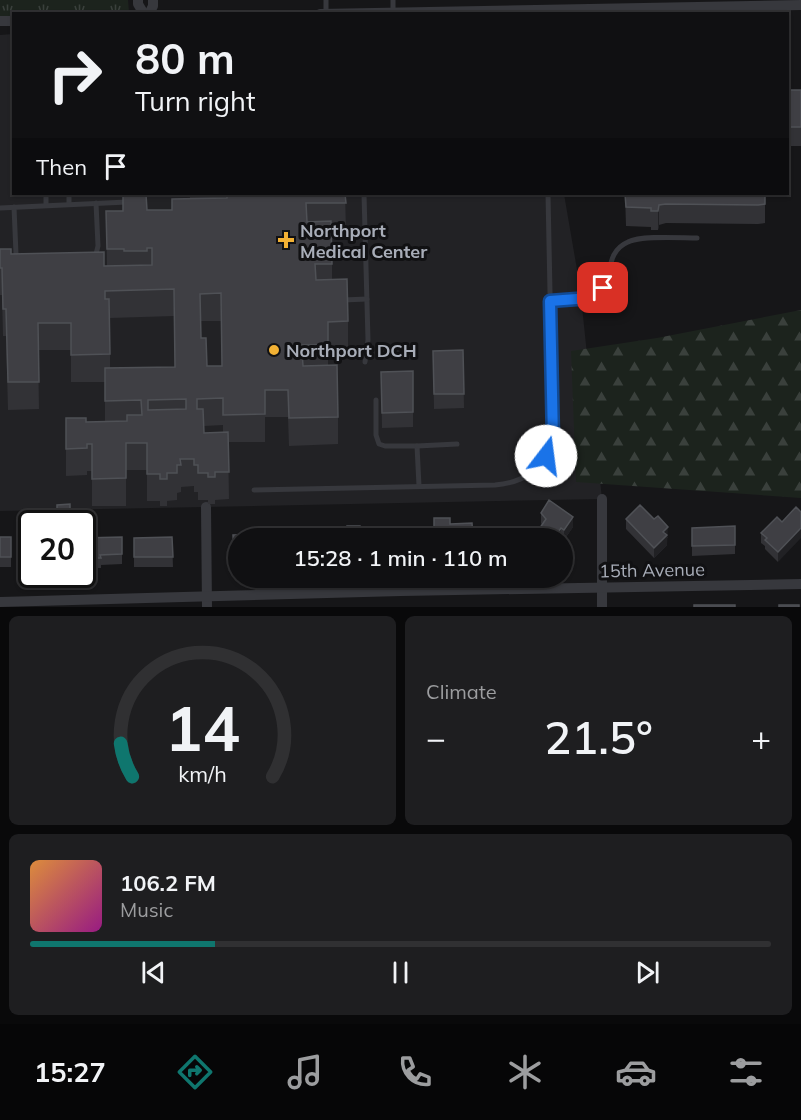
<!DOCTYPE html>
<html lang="en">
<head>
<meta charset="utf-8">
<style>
  :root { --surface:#101012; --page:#1e1e20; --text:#f1f3f6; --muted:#9c9d9f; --line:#303032; --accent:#0f766e }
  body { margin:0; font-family:Mulish,sans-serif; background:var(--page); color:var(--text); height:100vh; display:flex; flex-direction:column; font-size:22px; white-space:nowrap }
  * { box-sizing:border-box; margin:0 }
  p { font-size:20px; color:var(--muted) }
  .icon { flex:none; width:33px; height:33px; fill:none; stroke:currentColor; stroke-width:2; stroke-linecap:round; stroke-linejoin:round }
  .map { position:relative; height:607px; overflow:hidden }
  .drawer { display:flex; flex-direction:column; gap:9px; padding:9px; background:#09090a; flex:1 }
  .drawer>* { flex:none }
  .banner { position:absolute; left:12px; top:12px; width:777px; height:183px; border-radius:0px; box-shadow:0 2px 4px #0004,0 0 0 2px var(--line); background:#101012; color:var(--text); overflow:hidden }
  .speed { position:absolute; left:18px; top:510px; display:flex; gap:12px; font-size:30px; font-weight:700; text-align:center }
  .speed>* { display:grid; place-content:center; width:78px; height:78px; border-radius:50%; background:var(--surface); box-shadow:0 2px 4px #0004,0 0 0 2px var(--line); line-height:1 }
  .speed .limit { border:3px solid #111; border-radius:9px; background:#fff; color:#111 }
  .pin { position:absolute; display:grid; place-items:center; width:51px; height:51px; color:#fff; margin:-26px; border-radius:12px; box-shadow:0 3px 9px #0006 }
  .me { position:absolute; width:66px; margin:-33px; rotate:15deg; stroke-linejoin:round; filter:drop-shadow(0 0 4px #0008) }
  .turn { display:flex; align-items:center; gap:21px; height:126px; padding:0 24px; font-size:27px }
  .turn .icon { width:78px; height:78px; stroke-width:2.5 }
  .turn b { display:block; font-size:42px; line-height:51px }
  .then { display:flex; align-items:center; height:57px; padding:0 24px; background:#0003; gap:12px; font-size:22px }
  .big { font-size:45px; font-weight:600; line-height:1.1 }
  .drawer .widget { flex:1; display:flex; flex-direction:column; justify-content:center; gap:9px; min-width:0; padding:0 21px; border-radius:9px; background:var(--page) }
  .drawer .dial { align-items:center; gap:0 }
  .dial svg { height:156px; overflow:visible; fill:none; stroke:var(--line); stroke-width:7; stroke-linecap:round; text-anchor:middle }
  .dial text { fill:var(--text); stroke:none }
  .song { display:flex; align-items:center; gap:18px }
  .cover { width:72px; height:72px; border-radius:9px; background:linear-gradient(135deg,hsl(30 70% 55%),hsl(310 70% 35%)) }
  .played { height:6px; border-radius:3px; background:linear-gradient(90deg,var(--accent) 25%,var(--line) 25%) }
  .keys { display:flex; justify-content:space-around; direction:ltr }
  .heat { display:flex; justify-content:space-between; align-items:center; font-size:33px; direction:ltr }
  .drawer .tiles { flex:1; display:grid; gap:9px; grid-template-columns:1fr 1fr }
  .widget:last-child { grid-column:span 2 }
  .trip { position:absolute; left:228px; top:528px; width:345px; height:60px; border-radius:30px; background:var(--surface); box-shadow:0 2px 4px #0004,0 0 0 2px var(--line); font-weight:600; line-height:60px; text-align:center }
  .tabs { display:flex; height:96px; justify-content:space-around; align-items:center; background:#060607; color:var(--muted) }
  .tabs .icon { width:42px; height:42px }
  .tabs .selected { color:var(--accent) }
  .tabs b { font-size:27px; color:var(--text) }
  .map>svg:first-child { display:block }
</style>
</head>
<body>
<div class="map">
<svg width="801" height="607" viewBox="0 0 801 607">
  <defs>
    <pattern id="grass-tufts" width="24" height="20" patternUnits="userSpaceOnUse" patternTransform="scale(1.5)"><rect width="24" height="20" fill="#1c231d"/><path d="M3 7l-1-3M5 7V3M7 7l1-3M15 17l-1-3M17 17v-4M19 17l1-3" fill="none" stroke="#3a403c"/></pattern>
    <pattern id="forest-firs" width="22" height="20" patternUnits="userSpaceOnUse" patternTransform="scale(1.5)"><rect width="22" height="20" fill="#1c231d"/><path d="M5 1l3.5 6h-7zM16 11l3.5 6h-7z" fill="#3a403c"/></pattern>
  </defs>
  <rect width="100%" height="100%" fill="#161618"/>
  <path fill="#222225" d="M13,34L14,194H564L580,287L602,499L0,511V35Z"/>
  <path fill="url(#grass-tufts)" d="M0,0H128L129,13L14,14L13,21H0Z"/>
  <path fill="url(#forest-firs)" d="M801,310V498L576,482L571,351L657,338Z"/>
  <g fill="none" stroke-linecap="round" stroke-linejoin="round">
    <g stroke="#37383d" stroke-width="5">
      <path d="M326,0V13"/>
      <path d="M393,13V0"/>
      <path d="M46,194V205"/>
      <path d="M69,194V204"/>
      <path d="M364,194L368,340L365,362"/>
      <path d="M14,207L16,254L17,259"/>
      <path d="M0,208L127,202"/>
      <path d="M325,238L332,236H365"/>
      <path d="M95,258L98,246L96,203"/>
      <path d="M343,300L367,299"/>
      <path d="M550,301C561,300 588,301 597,296C615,284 602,253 628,242C641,235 681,238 697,238"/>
      <path d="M376,400V435L379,444L385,446H417L419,486"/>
      <path d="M417,446L457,444"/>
      <path d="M254,490L495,485C528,482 540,469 553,440L548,194"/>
    </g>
    <g stroke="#37383d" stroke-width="10">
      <path d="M138,0V4L144,14"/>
      <path d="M149,14L153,6V0"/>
      <path d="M320,14L801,5"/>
      <path d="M0,21H14"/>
      <path d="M602,499V607"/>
      <path d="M206,507L207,607"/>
      <path d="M0,602L401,591L801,584"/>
    </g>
  </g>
  <g fill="#323236" fill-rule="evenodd">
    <rect x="788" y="90" width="13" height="56"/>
    <path d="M190,194H345L346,230H332V279L348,321V348L328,349V366L338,417V444L289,446L288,417H265V442H228L229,499L215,500V504H208V500H198V492H194V486L181,487V492L177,493V500L167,501V506H160V501H147V470H126V506H92V471H87V475L66,476V418L86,422L105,421V382H71V350H38L39,409L8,410L6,336H3L2,295H0V249L11,254L107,266L106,211L172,210L190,198ZM174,316L175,367L110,368V318ZM201,321H221L222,366H207L201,338ZM223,425V432L204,433V426Z"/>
    <path d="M625,194H765V223L758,224L666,223L659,225L658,230H651V227L626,226Z"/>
    <path d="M463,350L464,408L434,409L433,351Z"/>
    <path d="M413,371V427L382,428L381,372Z"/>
    <path d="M541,513L573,527L564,540L561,538H533L542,525L541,523Z"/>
    <path d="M626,519L668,537L667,538V545L654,558L626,529Z"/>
    <path d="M782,522L778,562L765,549V546L761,543V533Z"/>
    <path d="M735,526V554L692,556V528Z"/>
    <path d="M233,535L238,538V564H234Z"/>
    <rect x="0" y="537" width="11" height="30"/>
    <path d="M122,537V564L101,565V568H92V565H82V538Z"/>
    <path d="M172,537L173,567H134V538Z"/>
    <rect x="22" y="540" width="10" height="29"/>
  </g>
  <g fill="#212124">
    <path d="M659,205V225L658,230V211Z"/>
    <path d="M573,517V527L564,540V530Z"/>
    <path d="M668,527L667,545L654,558V548L663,532Z"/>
    <path d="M561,528L560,538H554Z"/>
    <path d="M801,528V538L778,562V552Z"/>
  </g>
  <g fill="#3f3f44" stroke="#4f5156" stroke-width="1.5" fill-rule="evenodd">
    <rect x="788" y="90" width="13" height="37"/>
    <path d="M123,194H146L147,210H172V199L227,198V194H345L346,203H306L307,222L331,221L332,264H315L316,280L347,279L348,321L328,322V345H285V351H302L303,366L337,365L338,417L289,418L288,390H265V414L223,415V398L197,399V409H203L204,433L228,432L229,472H215V477H208V473H198V465H194V459H180L181,465H177V473H167V479H160V474H147V443H126V478L92,479V444H87V448L66,449V418H86V422L127,421V415H142L141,400L105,401V368L175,367L174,289L105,291V299H109L110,354L71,355V323H38L39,382H8L6,309H3L2,268H0V249H11V254L104,252V266L152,265V248H147V251H124V249H107L106,211H123ZM221,293L222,366H207L206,338H201L200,294ZM186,399V409L148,410V400Z"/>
    <path d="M625,194H765V204L758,205L666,204L659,205L658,211H651V208L626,207Z"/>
    <path d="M463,350L464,394H434L433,351Z"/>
    <path d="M413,371V412L382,413L381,372Z"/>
    <path d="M549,500L573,517L564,530L561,528L554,538H533L546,519L541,513Z"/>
    <path d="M70,504V523H57V505Z"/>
    <path d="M640,505L654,519L658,516L668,527L663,532L667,535L654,548L626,519Z"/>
    <path d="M796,507L801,512V528L778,552L765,540L767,538L761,533L777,517L782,522Z"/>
    <path d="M434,518H450V524L472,523L473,538H434Z"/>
    <path d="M347,526H360V533L372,532V538H333V533H347Z"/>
    <path d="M735,526V545L692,546V528Z"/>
    <path d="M523,530V538H481V531Z"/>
    <path d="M422,532V538H384V533Z"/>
    <path d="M273,534V538H238V554H234L233,535Z"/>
    <path d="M324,534V538H283V535Z"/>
    <rect x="0" y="537" width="11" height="20"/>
    <path d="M122,537V554L100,555L101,558H92V555H82V538Z"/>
    <path d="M172,537L173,557H134V538Z"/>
    <rect x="22" y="540" width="10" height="19"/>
    <rect x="694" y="605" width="41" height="2"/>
    <rect x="779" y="605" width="20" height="2"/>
  </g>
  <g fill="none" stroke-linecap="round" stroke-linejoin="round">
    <defs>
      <path id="route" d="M546,456L553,440L550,301L590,298L597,296L603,288"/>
    </defs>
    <use href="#route" stroke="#114b97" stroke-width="15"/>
    <use href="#route" stroke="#1a73e8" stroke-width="10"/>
  </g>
  <g fill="#f2b134" stroke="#111113" stroke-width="2">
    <path d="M283 231h6v6h6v6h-6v6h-6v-6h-6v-6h6z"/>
    <circle cx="274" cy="350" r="6"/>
  </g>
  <g text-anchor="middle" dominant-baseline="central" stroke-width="6" stroke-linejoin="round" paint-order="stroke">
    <g font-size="18" font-weight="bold" fill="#a8adb8" stroke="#111113" text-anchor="start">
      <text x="300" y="230">Northport<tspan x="300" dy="21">Medical Center</tspan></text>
      <text x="286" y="350">Northport DCH</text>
    </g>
    <g font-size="18" fill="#a8adb8" stroke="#111113">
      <text transform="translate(652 570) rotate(-1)">15th Avenue</text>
    </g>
  </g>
</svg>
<div class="speed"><div class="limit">20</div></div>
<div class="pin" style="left:603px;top:288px;background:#d93025"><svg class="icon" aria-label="arrive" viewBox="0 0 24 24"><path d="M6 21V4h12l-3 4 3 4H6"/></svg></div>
<svg class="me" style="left:546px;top:456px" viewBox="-20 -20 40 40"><circle r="19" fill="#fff"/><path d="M0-13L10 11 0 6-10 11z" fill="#1a73e8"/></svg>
<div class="trip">15:28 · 1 min · 110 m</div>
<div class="banner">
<div class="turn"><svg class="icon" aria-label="right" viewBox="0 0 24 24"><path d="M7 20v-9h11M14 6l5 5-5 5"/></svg><div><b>80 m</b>Turn right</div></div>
<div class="then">Then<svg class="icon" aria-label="arrive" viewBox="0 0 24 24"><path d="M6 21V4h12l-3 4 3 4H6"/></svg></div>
</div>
</div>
<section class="drawer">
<div class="tiles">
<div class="widget dial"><svg viewBox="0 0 100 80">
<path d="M14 69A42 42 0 1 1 86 69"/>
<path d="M14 69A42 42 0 0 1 8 52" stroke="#0f766e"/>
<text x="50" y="56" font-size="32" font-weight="700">14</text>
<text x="50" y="72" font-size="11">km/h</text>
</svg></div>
<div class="widget"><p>Climate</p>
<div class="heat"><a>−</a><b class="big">21.5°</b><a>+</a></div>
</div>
<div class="widget">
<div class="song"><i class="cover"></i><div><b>106.2 FM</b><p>Music</p></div></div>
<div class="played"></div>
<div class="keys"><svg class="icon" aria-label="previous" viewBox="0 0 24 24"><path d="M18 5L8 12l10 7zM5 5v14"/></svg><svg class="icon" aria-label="pause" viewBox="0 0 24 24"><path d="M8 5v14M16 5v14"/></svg><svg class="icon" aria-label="next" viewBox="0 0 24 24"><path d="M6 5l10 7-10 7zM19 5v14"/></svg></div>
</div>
</div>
</section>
<nav class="tabs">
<b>15:27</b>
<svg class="icon selected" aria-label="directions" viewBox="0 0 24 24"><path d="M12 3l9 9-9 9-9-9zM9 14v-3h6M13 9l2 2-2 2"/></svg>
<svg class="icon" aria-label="music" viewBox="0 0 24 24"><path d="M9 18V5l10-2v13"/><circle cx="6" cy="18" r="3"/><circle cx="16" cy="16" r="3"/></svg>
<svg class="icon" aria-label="phone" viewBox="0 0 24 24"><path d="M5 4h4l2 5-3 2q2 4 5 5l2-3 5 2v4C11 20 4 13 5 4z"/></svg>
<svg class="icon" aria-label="climate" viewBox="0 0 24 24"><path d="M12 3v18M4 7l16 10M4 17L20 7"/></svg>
<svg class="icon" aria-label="car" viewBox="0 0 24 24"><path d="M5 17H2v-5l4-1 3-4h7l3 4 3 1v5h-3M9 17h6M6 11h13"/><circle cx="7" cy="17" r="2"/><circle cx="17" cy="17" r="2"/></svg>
<svg class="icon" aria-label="filters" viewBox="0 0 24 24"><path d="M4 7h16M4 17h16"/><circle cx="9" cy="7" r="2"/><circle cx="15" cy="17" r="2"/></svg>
</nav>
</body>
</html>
